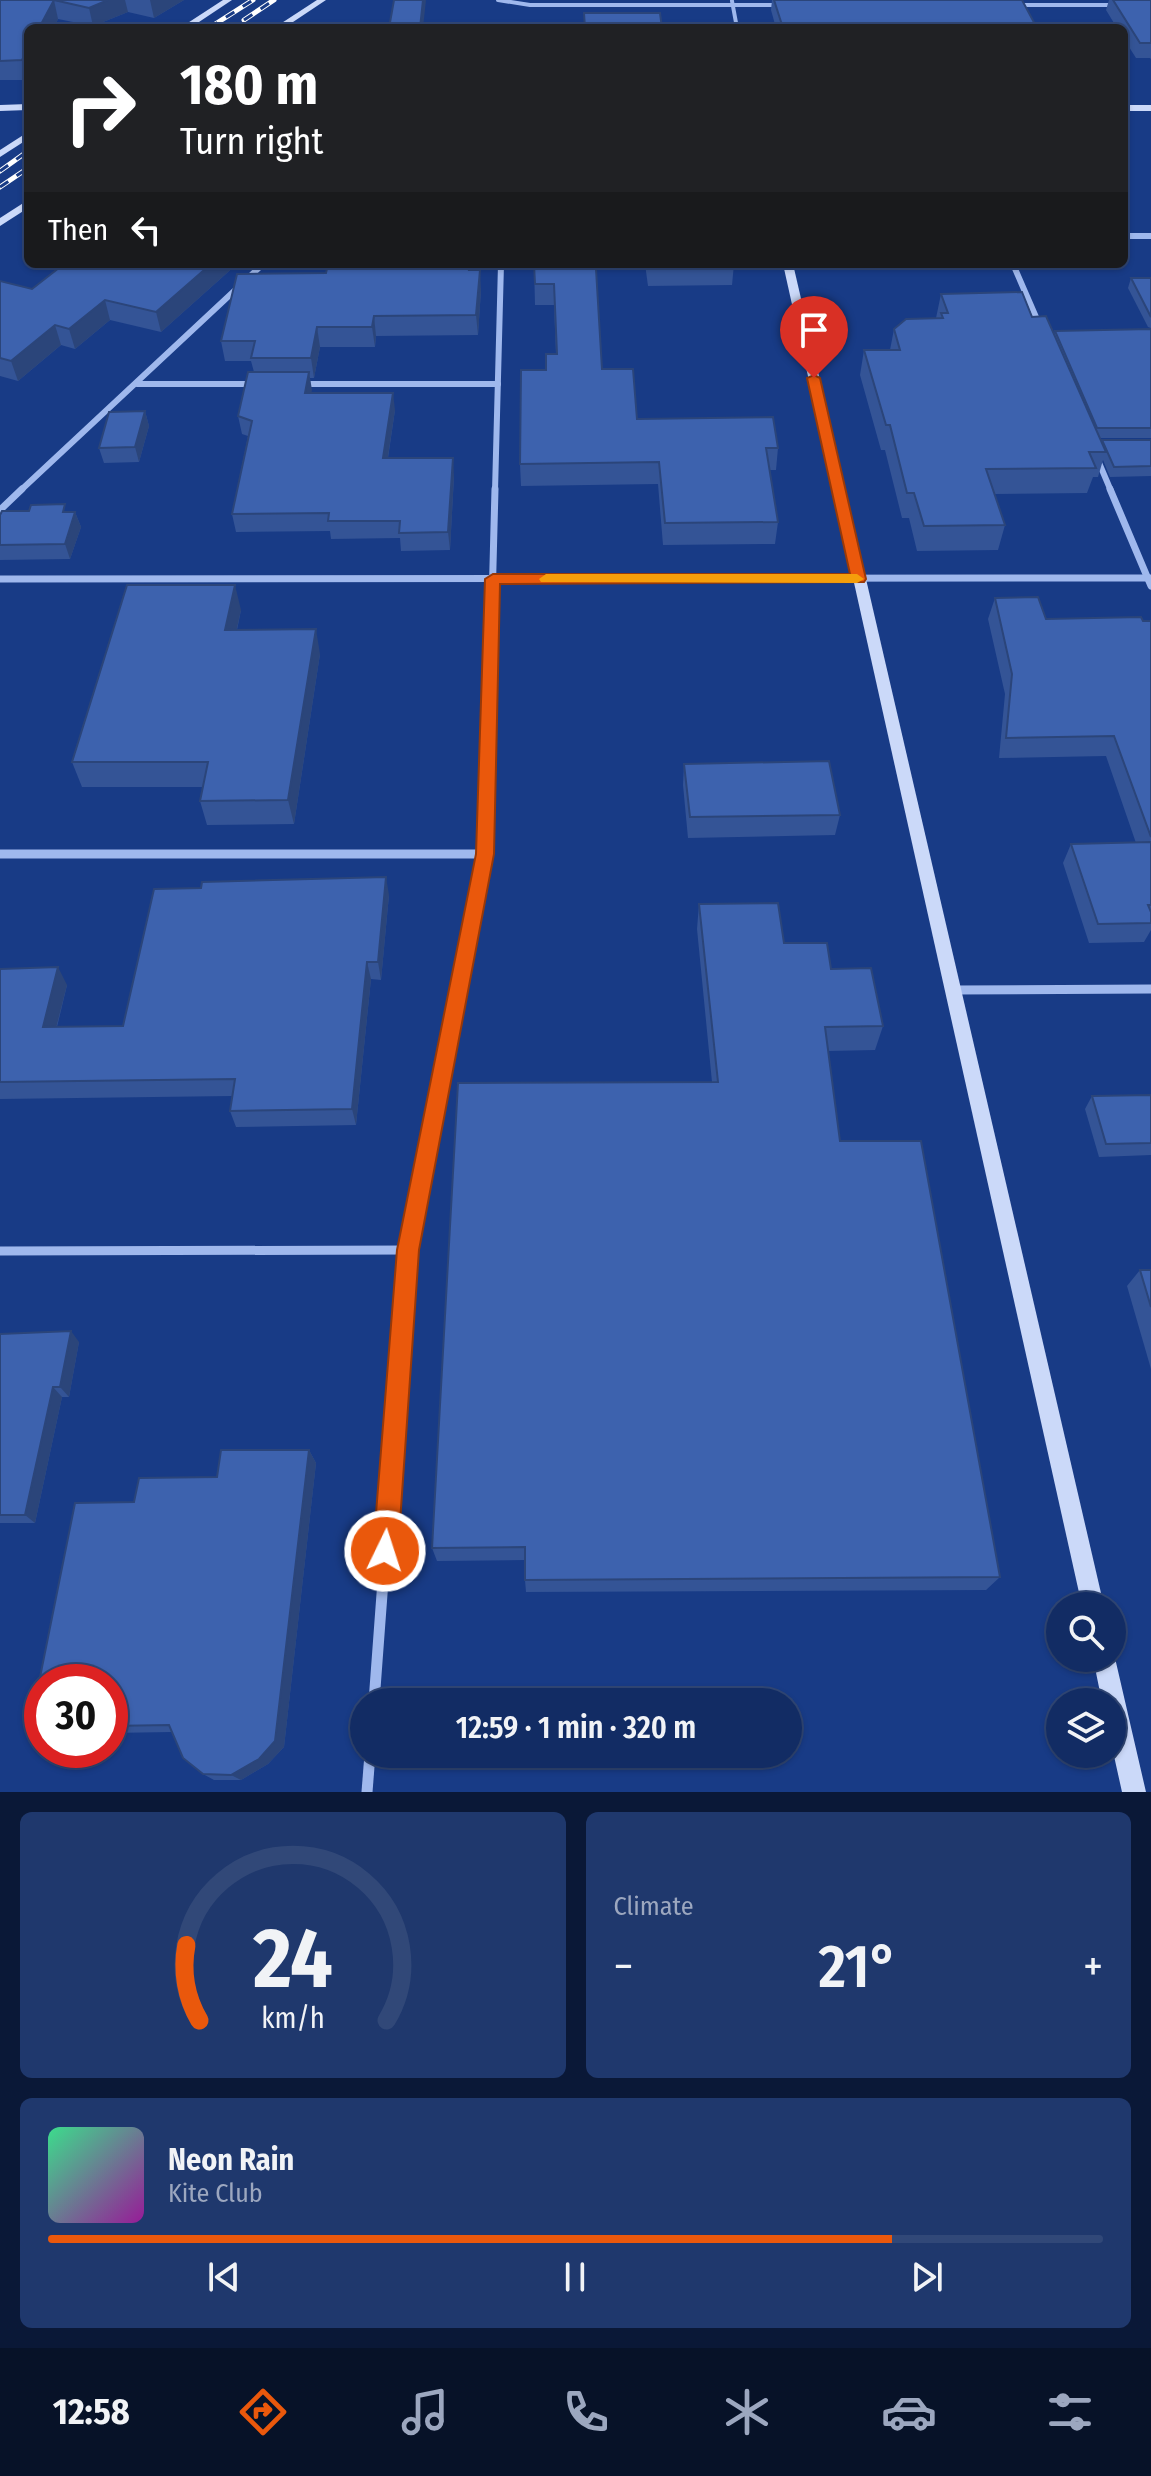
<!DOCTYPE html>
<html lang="en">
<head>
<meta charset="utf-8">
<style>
  :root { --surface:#122c64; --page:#1f386d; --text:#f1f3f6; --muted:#9ca7bf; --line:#314878; --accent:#ea580c }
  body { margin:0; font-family:"Fira Sans Condensed",sans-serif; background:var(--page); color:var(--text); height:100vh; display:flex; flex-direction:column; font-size:30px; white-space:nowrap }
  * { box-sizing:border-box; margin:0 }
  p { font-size:26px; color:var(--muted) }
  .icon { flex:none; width:44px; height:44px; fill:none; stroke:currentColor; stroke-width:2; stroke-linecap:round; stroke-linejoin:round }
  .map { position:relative; height:1792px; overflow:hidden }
  .panel { display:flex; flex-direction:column; gap:20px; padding:20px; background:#0a1837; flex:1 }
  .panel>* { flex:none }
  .banner { position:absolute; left:24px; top:24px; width:1104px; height:244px; border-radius:12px; box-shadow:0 2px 6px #0004,0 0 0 2px var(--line); background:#202124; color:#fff; overflow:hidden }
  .fabs { position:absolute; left:1046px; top:1592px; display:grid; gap:16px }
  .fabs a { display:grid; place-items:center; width:80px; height:80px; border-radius:50%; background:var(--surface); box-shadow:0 2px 6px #0004,0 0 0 2px var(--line); font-size:40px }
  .speed { position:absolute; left:24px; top:1664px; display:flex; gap:16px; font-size:40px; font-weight:700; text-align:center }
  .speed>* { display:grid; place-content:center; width:104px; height:104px; border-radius:50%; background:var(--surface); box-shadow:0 2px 6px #0004,0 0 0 2px var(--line); line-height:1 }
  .speed .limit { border:12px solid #d22; background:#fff; color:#111 }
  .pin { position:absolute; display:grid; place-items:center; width:68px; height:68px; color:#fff; margin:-82px -34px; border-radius:50% 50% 50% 0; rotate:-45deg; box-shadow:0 0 8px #0007 }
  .pin .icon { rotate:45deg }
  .me { position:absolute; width:88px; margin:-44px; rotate:4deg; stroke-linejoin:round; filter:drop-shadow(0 0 6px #0008) }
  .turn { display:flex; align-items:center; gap:28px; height:168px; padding:0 24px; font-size:36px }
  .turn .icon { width:104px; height:104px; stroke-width:2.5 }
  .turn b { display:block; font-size:56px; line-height:68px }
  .then { display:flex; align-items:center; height:76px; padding:0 24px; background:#0003; gap:16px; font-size:30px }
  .big { font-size:60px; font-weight:600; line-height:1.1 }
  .panel .widget { flex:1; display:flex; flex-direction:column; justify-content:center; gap:12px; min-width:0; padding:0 28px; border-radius:12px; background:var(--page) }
  .panel .dial { align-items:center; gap:0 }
  .dial svg { height:208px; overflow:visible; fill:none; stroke:var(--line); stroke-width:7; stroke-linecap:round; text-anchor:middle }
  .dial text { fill:var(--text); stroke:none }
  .song { display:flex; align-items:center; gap:24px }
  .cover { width:96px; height:96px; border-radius:12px; background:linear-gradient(135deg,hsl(150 70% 55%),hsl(300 70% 35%)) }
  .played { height:8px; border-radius:4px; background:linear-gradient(90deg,var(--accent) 80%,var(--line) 80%) }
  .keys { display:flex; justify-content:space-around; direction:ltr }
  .heat { display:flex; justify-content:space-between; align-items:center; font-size:44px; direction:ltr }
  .panel .tiles { flex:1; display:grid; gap:20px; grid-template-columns:1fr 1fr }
  .widget:last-child { grid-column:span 2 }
  .trip { position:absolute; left:350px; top:1688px; width:452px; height:80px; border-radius:40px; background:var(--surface); box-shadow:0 2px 6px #0004,0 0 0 2px var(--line); font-weight:600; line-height:80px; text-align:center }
  .tab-bar { display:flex; height:128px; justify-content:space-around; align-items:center; background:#071228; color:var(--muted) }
  .tab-bar .icon { width:56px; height:56px }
  .tab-bar .active { color:var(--accent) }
  .tab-bar b { font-size:36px; color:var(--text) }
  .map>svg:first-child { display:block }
</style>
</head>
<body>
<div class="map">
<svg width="1151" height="1792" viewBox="0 0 1151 1792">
  <rect width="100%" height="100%" fill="#183b86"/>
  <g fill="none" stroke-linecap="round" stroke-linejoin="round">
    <g stroke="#9fb8ed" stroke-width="4">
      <path d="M498,0L530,5H782"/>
      <path d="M732,1L737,28"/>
      <path d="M1016,5H1118"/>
    </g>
    <g stroke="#9fb8ed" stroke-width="6">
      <path d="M1124,236H1151"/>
      <path d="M1013,264L1039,324"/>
      <path d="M137,384H253"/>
      <path d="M303,384H498"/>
      <path d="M1097,458L1111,491"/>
      <path d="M20,491L263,264"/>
      <path d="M495,491L501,264"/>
    </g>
    <g stroke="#9fb8ed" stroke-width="7">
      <path d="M1110,489L1151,586"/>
      <path d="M0,510L22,489"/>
      <path d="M0,579L1151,578"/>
      <path d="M486,832L495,489"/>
    </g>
    <g stroke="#9fb8ed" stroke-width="9">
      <path d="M0,854H485"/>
      <path d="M954,990L1151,989"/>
      <path d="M0,1251L408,1250"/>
      <path d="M407,1259L485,854L486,830"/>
    </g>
    <g stroke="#9fb8ed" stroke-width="11">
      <path d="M374,1702L407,1257"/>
      <path d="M367,1792L370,1754"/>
    </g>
    <g fill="#cbd9f9" fill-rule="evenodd">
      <path d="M223,0H232L190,28H180Z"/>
      <path d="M317,0H326L284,28H274Z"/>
      <path d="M28,104V110L0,111V105Z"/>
      <rect x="1124" y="105" width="27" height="6"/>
      <path d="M28,132V139L0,157V150Z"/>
      <path d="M28,200V208L0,226V218Z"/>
      <path d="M783,264H793L1104,1606H1082Z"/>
      <path d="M1112,1650L1115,1658L1146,1792H1122L1112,1747V1702H1102L1093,1658H1112Z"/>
    </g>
    <defs>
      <g id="rail">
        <path d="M244,20L274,0"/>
        <path d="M209,28L253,0"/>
        <path d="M0,171L28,151"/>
        <path d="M0,187L28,168"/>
      </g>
    </defs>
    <use href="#rail" stroke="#fff" stroke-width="5"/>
    <use href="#rail" stroke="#183b86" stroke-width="3" stroke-dasharray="10" stroke-linecap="butt"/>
  </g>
  <g fill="#345496">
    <path d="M0,0H184L154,18L128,12L93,26L58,19L54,28H28V80H0Z"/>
    <path d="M772,0H1022L1037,28H776L771,10Z"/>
    <path d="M1100,0H1151V59L1150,58H1136L1124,39V28H1117L1106,10L1109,0Z"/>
    <path d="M237,264L161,332L110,320L75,349L61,345L18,381L0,376V281L32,289Z"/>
    <path d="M328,264H473L472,270L481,290L478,335L376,336L375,347H320L314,378H310L311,393L395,410L388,458L454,476L450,550L401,551L400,538L331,539L330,531L236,532L232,514L248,436L242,434L238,416L254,372L251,361H225L221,341L326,273Z"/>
    <path d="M534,264L579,269L602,369L637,419L778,448L776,470H770L778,522L775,544L663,545L658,484L521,486L520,464L546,370L556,354L554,305H535Z"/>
    <path d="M645,264H734L732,285L648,286Z"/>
    <path d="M1131,278H1151V328L1148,327L1128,288Z"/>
    <path d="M941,294L1032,317L1054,334L1055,331L1151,329V438H1100L1102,442V440H1151V476L1110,477L1103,460L1098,477H1093L1087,493L994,494L1005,525L998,550L917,551L909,518H902L885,450H881L860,375L864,350H890L894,329L936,318Z"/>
    <path d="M145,411L149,426L139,462L104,463L99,448Z"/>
    <path d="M75,512L81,527L70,559L0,560V515Z"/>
    <path d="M995,598L1046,619L1151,621V930L1144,942L1089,943L1063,863L1071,844L1136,843L1106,756L999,758L1005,694L988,619Z"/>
    <path d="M241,610L237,630L320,654L294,824L207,825L200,801L203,787H82L72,762Z"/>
    <path d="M684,764L840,815L835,835L688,838L683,785Z"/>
    <path d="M389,895L381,980L371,979L356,1125L236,1127L230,1111L232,1096L0,1099V969L67,985L57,1027L123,1026Z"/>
    <path d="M699,904L784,943L831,969L883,1026L875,1050L828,1051L840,1141L1000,1577L986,1590L526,1592L525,1580V1560L437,1561L432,1548L712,1082L697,929Z"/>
    <path d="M1151,1095V1155L1099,1157L1085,1109L1092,1096Z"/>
    <path d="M1140,1270H1151V1369L1127,1286Z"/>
    <path d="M0,1334L79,1342L69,1397H62L35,1523H0Z"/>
    <path d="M221,1450H309L316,1463L284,1747L268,1764L241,1780H214L203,1774L183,1758L172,1732L110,1733V1682H42V1732L30,1727L75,1503L134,1502L139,1478L217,1477Z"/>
  </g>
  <g fill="#2b457a">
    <path d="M54,0L58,19L54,28H39Z"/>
    <path d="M108,0H125L128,12L93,26L89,8Z"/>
    <path d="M150,0H184L154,18Z"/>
    <path d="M423,0H426L423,28H420Z"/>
    <path d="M28,49V80L22,60Z"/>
    <path d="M211,264H237L161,332L156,312Z"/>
    <path d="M480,270L481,290L478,335L476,315Z"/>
    <path d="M105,300L110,320L75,349L69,329Z"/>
    <path d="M374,316L376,336L375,347L372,327Z"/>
    <path d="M55,325L61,345L18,381L11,361Z"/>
    <path d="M317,327L320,347L314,378L311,358Z"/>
    <path d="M309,372L312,390L308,411L305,393Z"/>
    <path d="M393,393L395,410L385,476L383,458Z"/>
    <path d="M145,411L149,426L139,462L135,447Z"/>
    <path d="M453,458L454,476L450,550L448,532Z"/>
    <path d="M75,512L81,527L70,559L65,544Z"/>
    <path d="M235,585L241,610L231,655L225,630Z"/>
    <path d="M316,629L320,654L294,824L288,800Z"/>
    <path d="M386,877L389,895L381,980L378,962Z"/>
    <path d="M367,962L371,979L356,1125L352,1109Z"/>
    <path d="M58,967L67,985L52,1044L43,1027Z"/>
    <path d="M71,1331L79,1342L69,1397L60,1387Z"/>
    <path d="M53,1387L62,1397L35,1523L25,1515Z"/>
    <path d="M309,1450L316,1463L284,1747L268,1764L241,1780L231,1775Z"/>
  </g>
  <g fill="#3d62ae" stroke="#2b457a" stroke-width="2">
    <path d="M0,0H108L89,8L54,0L39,28H28V49L22,60L0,61Z"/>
    <path d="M394,0H423L420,28H389Z"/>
    <path d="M774,0H1022L1037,28H783Z"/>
    <path d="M1113,0H1151V43H1140Z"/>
    <path d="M584,13H660L662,28H585Z"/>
    <path d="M64,264H211L156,312L105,300L69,329L55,325L11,361L0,358V281L32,289Z"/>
    <path d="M328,264H470L469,270H480L476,315L374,316L372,327H317L311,358H251L255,341H221L237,274L326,273Z"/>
    <path d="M534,264H579V269H596L602,369H633L637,419L773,417L778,448H766L778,522L665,523L659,462L520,464L521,370H546V354H557L554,284H535Z"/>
    <path d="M649,264H731L649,265Z"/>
    <path d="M1131,278H1151V317Z"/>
    <path d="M1022,292L1032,317L1046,316L1106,452H1089L1096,468L986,469L1005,525L924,526L914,493H907L890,425H886L864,350H900L894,329L906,319L943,318L941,313H948L941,294Z"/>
    <path d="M1151,329V428H1097L1055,331Z"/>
    <path d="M248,372H309L305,393H393L383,458H453L448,532L399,533L400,521H328L329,513L232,514L252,421L238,416Z"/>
    <path d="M145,411L135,447L99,448L109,412Z"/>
    <path d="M1102,440H1151V466L1114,467Z"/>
    <path d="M65,504L63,512H75L65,544L0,545V515L2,511H29L31,505Z"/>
    <path d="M127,585H235L225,630L316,629L288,800L200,801L208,762H72Z"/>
    <path d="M1038,597L1046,619L1141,617L1143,621H1151V837L1114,736L1006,738L1012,674L995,598Z"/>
    <path d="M829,761L840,815L690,817L684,764Z"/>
    <path d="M1151,842V905H1148L1151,912V923L1098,924L1071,844Z"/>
    <path d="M386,877L378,962H367L352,1109L230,1111L235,1079L0,1082V969L58,967L43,1027L123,1026L154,889L201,888L202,882Z"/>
    <path d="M778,903L784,943H827L831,969L871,968L883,1026L825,1027L840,1141H921L1000,1577L525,1580V1547L432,1548L458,1083L718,1082L699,904Z"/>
    <path d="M1151,1095V1143L1106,1144L1092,1096Z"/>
    <path d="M1140,1270H1151V1307Z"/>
    <path d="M71,1331L60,1387H53L25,1515H0V1334Z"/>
    <path d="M221,1450H309L275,1741L259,1759L231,1775L203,1774L183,1758L169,1725L110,1726V1682H42V1727H30L75,1503L134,1502L139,1478L217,1477Z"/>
  </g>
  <path fill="#ea580c" stroke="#983908" stroke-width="2" d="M814,375L820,378L866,579L864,582L500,584L494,854L419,1250L398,1551L394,1560L385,1564L376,1560L373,1551L397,1250L476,854L485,579L493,574H850L807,378Z"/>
  <path fill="#f59e0b" d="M546,574H857L864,579L857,583L541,582L539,579Z"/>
</svg>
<div class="fabs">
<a><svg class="icon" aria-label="search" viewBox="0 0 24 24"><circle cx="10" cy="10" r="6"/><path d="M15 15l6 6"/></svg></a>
<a><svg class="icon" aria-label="layers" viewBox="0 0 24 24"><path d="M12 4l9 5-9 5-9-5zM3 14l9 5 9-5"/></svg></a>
</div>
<div class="speed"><div class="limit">30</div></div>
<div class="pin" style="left:814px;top:378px;background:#d93025"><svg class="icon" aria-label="arrive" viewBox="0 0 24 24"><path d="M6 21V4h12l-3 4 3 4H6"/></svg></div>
<svg class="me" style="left:385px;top:1551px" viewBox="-20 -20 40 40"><circle r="17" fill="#ea580c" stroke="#fff" stroke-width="3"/><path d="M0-11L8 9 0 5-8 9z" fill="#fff"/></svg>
<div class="trip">12:59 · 1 min · 320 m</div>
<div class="banner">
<div class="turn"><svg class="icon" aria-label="right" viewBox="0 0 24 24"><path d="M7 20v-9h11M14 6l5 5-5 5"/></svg><div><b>180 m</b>Turn right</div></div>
<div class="then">Then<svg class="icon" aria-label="left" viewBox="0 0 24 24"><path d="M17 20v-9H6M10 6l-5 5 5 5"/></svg></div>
</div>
</div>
<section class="panel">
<div class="tiles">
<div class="widget dial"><svg viewBox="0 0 100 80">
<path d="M14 69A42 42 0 1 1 86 69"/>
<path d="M14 69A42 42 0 0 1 9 40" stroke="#ea580c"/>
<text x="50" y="56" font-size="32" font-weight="700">24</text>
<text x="50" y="72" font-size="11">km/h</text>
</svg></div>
<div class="widget"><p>Climate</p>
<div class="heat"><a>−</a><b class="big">21°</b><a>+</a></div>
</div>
<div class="widget">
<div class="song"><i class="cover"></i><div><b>Neon Rain</b><p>Kite Club</p></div></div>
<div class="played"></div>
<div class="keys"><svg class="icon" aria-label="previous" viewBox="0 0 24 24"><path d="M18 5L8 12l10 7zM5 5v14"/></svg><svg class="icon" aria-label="pause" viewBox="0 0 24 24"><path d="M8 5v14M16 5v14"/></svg><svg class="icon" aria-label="next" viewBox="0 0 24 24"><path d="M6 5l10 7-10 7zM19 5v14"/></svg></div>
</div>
</div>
</section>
<nav class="tab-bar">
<b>12:58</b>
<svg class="icon active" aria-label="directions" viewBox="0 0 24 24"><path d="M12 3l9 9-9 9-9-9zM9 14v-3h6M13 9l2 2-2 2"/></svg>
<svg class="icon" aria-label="music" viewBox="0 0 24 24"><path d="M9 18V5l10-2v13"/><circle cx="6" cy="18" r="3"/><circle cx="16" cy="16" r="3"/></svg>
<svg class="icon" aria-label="phone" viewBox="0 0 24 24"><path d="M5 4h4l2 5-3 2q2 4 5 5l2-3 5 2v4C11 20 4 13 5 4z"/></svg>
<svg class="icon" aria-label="climate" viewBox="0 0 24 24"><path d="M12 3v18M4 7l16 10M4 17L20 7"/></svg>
<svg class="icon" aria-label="car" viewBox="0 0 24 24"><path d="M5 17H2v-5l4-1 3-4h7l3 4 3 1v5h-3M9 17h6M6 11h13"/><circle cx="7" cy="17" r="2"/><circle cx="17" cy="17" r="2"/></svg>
<svg class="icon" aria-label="filters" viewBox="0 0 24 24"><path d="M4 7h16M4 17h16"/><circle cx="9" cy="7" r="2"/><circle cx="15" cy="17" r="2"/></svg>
</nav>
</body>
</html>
